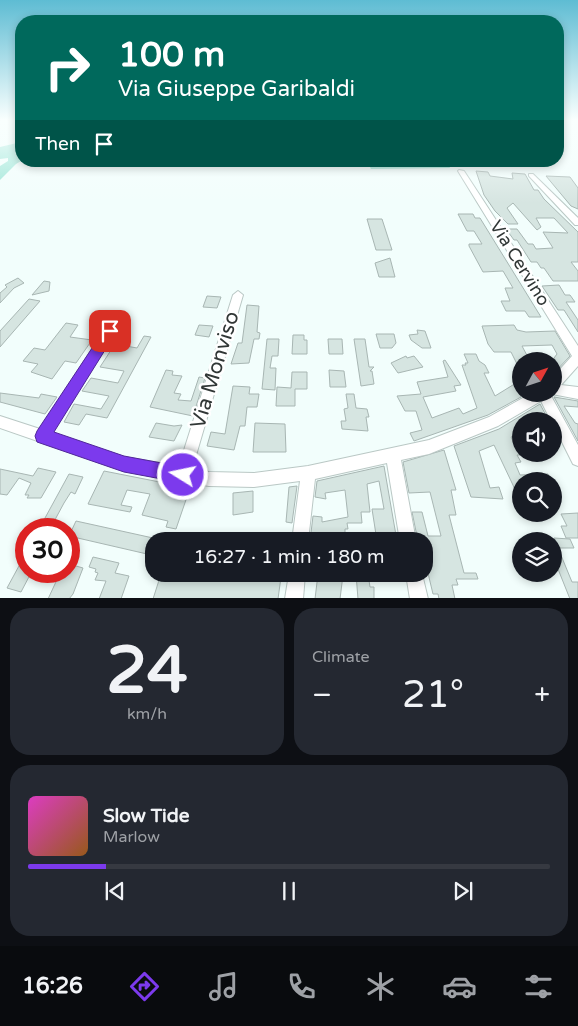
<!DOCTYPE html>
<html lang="en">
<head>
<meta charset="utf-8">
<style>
  :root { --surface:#171b24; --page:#242831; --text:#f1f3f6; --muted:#9ea1a6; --line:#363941; --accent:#7c3aed }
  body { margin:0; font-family:"Varela Round",sans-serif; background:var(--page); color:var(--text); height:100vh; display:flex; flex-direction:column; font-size:19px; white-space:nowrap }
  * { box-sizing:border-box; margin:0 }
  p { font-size:16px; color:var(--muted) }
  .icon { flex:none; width:28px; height:28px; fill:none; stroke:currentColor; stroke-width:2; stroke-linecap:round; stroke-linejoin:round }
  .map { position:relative; height:598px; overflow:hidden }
  .sheet { display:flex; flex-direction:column; gap:10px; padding:10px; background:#0d0f14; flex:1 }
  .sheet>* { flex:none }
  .top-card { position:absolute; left:15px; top:15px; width:549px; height:152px; border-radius:20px; box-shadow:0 2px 8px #0003; background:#00695c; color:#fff; overflow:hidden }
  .needle { width:32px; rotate:50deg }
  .tools { position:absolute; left:512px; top:352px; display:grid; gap:10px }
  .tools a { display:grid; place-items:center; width:50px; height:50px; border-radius:50%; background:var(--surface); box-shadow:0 2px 8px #0003; font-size:25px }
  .speed { position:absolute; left:15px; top:518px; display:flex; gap:10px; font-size:25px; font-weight:700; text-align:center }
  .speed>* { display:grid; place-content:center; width:65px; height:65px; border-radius:50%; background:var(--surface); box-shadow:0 2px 8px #0003; line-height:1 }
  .speed .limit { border:8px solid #d22; background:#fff; color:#111 }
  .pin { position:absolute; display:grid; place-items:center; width:42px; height:42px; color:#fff; margin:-21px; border-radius:10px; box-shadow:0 2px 8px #0006 }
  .me { position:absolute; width:55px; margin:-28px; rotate:280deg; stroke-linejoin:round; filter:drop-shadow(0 0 4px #0008) }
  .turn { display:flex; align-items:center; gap:18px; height:105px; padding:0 20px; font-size:22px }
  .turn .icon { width:65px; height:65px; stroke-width:2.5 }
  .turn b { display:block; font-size:35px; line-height:42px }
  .then { display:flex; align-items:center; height:48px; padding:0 20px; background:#0003; gap:10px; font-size:19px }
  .big { font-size:38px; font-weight:600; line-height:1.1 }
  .sheet .tile { flex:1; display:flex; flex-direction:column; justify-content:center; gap:8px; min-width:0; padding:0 18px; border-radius:20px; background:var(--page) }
  .sheet .dial { align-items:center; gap:0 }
  .dial b { font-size:65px; line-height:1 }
  .song { display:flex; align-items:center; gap:15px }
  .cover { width:60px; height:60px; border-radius:8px; background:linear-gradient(135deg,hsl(310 70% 55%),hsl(30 70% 35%)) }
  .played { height:5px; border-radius:2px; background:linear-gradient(90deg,var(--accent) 15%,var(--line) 15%) }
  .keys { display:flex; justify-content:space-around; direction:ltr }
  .heat { display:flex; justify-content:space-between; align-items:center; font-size:28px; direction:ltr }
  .sheet .tiles { flex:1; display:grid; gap:10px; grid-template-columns:1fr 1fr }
  .tile:last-child { grid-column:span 2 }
  .trip { position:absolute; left:145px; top:532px; width:288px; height:50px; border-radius:20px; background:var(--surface); box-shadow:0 2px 8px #0003; font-weight:600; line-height:50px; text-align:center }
  .tabs { display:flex; height:80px; justify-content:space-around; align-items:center; background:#090b0e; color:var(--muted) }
  .tabs .icon { width:35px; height:35px }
  .tabs .on { color:var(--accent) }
  .tabs b { font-size:22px; color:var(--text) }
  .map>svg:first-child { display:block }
</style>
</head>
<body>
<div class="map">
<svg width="578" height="599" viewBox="0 0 578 599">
  <rect width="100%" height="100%" fill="#f2fefc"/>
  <g fill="#9ae5d6">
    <path d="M21,142V161L16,164L0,180V166L8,161V158L0,159V147Z"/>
    <path d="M367,161L438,166L436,161H447L450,168L371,169Z"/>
  </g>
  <g fill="#d6e5e1" stroke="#a8b6b3">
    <path d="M476,171L488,172L490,176L513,179L512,173L525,174L534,190H538L544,199L578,232V262H571L578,271V281H553L544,268H541L537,262H531L517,240H514L506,229H517L528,244H533L536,249L553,248L543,232L568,233L554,218H536L541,227L537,230L513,203L507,208L518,224H508L495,211L484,195Z"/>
    <path d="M546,176L570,177L578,188V209L571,206Z"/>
    <path d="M458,214H473L475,218H480L541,317H529L525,311H506L501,301H510L505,288H513L503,271L483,272L469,246V244H482L474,231H467Z"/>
    <path d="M367,219H382L392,250H376Z"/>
    <path d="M390,258L395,277H379L375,263Z"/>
    <path d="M18,278L24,283L14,288L0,303V293L7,287L5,285Z"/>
    <path d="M44,281L50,282L49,291L32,295Z"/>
    <path d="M559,285L565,295H570L575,302H566L578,320V332L564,310H558L542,286Z"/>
    <path d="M207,296L221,297L217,308L203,307Z"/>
    <path d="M29,299L40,301L0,347V331Z"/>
    <path d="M247,305L259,306L257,332L260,333L259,339H254L249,363L231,364L238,343H242Z"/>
    <path d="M66,323L78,325L70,337L92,340L76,363L65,361L52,379L31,372L38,364L23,361L34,348L45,350Z"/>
    <path d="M199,325L213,326L209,337L195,335Z"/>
    <path d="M514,325L517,330L526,332L555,331L570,356L554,373V358L557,354L552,345L522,346L530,361H521V372L511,352H494L488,344L482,326Z"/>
    <path d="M417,330L425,331L431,348H422L411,340L409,335L418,334Z"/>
    <path d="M376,334H394L396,343L392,348H380Z"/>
    <path d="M293,335H304V340H307V354H292Z"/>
    <path d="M144,336L151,337L107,418L86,414L79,425L64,422L74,404L101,409L109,396L82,391L91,378L118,383L124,371L100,367L115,344L137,348Z"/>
    <path d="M267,339H279L278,356H272L270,368H276L275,390L262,389Z"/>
    <path d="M328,339H342L343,354H329Z"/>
    <path d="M354,339H365L369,367H374L370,371H372L374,384L361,386Z"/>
    <path d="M464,354H476L479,361L485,365L489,373H484L495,396L521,380V397L488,415L414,441L410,433L422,430L416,411H405L397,396L421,394L417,382L448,377L443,361L445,360L461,385L454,386L456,391L423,397L432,418L459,408L463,414L477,408L462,365H466L465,363H468Z"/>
    <path d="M406,356L407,358L414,356L423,367L398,373L391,363Z"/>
    <path d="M166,370L173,371L172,375L182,376L174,393L181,394L178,400L191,401L199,377L205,378L193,416L150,407Z"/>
    <path d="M329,370L344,371L346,387H330Z"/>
    <path d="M292,372H307V389H295V406H276L277,387L291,388Z"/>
    <path d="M233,386L250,387L249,394H259L257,407H247L245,426H240L234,450L207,446L211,432L225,434Z"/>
    <path d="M0,393L39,398L41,394L57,397L45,414L0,402Z"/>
    <path d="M346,394H354L356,408L367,409L369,417H366L368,431L342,429L341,421H346L344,409L348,408Z"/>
    <path d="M554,397L578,401V407L564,406L575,423L578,424V441Z"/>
    <path d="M540,404L549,421H521V432L511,437L520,455H517L521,462L515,463L520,475L548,474L551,481H521V502L494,445L479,451L490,488L499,487L503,499L471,497L454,446L499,429Z"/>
    <path d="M156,423L174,426L182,425L174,441L149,437Z"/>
    <path d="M255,423L285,424L286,452H253Z"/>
    <path d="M444,450L456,490H451L456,515H449L464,573H476L478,579H456L458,585H452L455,599H439L438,594H433L427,569H424V541H418L412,512H422L428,536H441L430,492L409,493L403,462Z"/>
    <path d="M384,466L397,541H377L372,509H384L379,481L367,484L370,512H361L362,523H347L348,529H345V541H310L313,516L322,517V522L348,517L345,490L325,493L326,499L315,497L317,481Z"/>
    <path d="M38,468L56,472L41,498H27L29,495H25L31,483L19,478L7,495L0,494V469L33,476Z"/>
    <path d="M104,471L190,488L176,529L166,527L168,521L142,515L150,494L127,490L121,505L132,507L130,512L88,504Z"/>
    <path d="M69,474L83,477L75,494L71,492L64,503L50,529H39Z"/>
    <path d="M297,486L292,523L286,522L289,487Z"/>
    <path d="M253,491V512L233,515V493Z"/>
    <path d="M578,513V538H566L561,526H567L561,514Z"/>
    <path d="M76,521L144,536L153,538L147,554L69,536Z"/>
    <path d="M554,538L570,539L574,548H558L572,582H578V599H570L554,559Z"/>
    <path d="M26,553V571H32L21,592L7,588Z"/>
    <path d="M93,557L119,563L115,573L129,576L121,599H99L106,581L95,580L98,573L95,572L96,569L89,567Z"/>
    <path d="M69,564L83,568L73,594L69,599H48L61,571H69Z"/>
    <path d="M161,574H266L281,577L278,599H153Z"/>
    <path d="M318,574L343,575L340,599H315Z"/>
    <path d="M356,574H368L370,587H374V599H358Z"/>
  </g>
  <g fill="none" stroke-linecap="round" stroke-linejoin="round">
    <defs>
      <g id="minor">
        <path d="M459,170L464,171L578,346V366L561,385L578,387V399L552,394H554V376L572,356L458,171Z"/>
        <path d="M529,174H533L578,218V225H575L529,176Z"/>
        <path d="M238,291L243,295L192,469L209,472L254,473L308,466L429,440L489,417L530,394H550L578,445V466L573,464L554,426V421H551L541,401L498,426L429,454L401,460L416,541H400L387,463L315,479L308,541H292L300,481L254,487L209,486L183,482L124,471L0,428V416L40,429L106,328L110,327L114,328L115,331L114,334L52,433L124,457L179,466L233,295Z"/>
        <path d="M289,574H305L303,599H285Z"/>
        <path d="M406,574H422L428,599H410Z"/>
      </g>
    </defs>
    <use href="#minor" stroke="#bac8c5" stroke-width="2"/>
    <use href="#minor" fill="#fff" fill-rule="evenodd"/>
  </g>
  <linearGradient id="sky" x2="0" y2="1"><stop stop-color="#5ebcd3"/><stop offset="0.59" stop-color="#f9fffe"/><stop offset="1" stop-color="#f9fffe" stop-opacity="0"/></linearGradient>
  <rect width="578" height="203" fill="url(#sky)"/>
  <path fill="#7c3aed" stroke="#51269a" d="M110,326L116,331L115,334L54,432L124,456L183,467L189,469L191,475L189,481L183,483L124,472L37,442L35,436L37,431L106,327Z"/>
  <g text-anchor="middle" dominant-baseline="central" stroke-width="5" stroke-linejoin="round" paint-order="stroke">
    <g font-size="18" fill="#313736" stroke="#fff">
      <text transform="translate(520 263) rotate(58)">Via Cervino</text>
    </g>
    <g font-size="21" fill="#313736" stroke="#fff">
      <text transform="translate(215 370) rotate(-73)">Via Monviso</text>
    </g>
  </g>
</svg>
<div class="tools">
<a><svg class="needle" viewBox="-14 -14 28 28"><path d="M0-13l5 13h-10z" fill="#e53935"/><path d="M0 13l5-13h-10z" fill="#9ea1a6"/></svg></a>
<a><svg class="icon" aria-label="sound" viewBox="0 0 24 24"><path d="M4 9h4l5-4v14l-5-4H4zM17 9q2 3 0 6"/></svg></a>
<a><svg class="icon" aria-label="search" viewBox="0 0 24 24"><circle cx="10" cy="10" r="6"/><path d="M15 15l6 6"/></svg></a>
<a><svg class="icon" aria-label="layers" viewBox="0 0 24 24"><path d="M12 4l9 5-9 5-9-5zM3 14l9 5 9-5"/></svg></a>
</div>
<div class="speed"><div class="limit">30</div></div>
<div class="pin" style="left:110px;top:331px;background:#d93025"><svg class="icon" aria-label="arrive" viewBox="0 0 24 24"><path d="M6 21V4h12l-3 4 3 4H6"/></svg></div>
<svg class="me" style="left:183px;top:475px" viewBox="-20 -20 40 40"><circle r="17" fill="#7c3aed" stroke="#fff" stroke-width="3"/><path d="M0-11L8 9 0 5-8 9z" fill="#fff"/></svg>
<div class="trip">16:27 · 1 min · 180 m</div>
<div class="top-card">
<div class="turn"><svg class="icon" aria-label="right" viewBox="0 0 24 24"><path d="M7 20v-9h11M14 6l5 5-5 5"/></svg><div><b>100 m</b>Via Giuseppe Garibaldi</div></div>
<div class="then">Then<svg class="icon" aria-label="arrive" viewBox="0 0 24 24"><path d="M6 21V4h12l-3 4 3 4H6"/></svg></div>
</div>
</div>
<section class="sheet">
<div class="tiles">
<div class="tile dial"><b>24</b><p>km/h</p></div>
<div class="tile"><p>Climate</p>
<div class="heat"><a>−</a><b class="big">21°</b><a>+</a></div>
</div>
<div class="tile">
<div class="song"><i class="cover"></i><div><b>Slow Tide</b><p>Marlow</p></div></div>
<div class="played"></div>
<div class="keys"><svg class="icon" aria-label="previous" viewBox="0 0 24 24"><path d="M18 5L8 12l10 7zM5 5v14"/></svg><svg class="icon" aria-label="pause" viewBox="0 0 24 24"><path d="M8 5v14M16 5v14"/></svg><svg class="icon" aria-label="next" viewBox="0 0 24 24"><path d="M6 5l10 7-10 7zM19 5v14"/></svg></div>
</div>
</div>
</section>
<nav class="tabs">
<b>16:26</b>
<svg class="icon on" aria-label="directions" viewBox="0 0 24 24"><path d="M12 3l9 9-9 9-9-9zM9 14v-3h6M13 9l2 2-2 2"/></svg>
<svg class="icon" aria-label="music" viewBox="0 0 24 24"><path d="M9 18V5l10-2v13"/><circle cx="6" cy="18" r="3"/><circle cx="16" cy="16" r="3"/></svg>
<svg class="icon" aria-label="phone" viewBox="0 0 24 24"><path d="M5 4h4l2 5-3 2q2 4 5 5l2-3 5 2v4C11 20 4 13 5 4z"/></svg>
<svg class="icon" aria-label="climate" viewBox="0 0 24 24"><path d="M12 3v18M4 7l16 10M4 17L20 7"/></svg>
<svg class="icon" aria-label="car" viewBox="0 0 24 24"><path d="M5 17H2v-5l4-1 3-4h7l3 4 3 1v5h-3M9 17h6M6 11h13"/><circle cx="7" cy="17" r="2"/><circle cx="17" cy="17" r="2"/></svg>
<svg class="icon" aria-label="filters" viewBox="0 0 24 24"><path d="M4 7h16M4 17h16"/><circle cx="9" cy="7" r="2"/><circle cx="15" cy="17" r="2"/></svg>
</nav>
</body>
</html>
